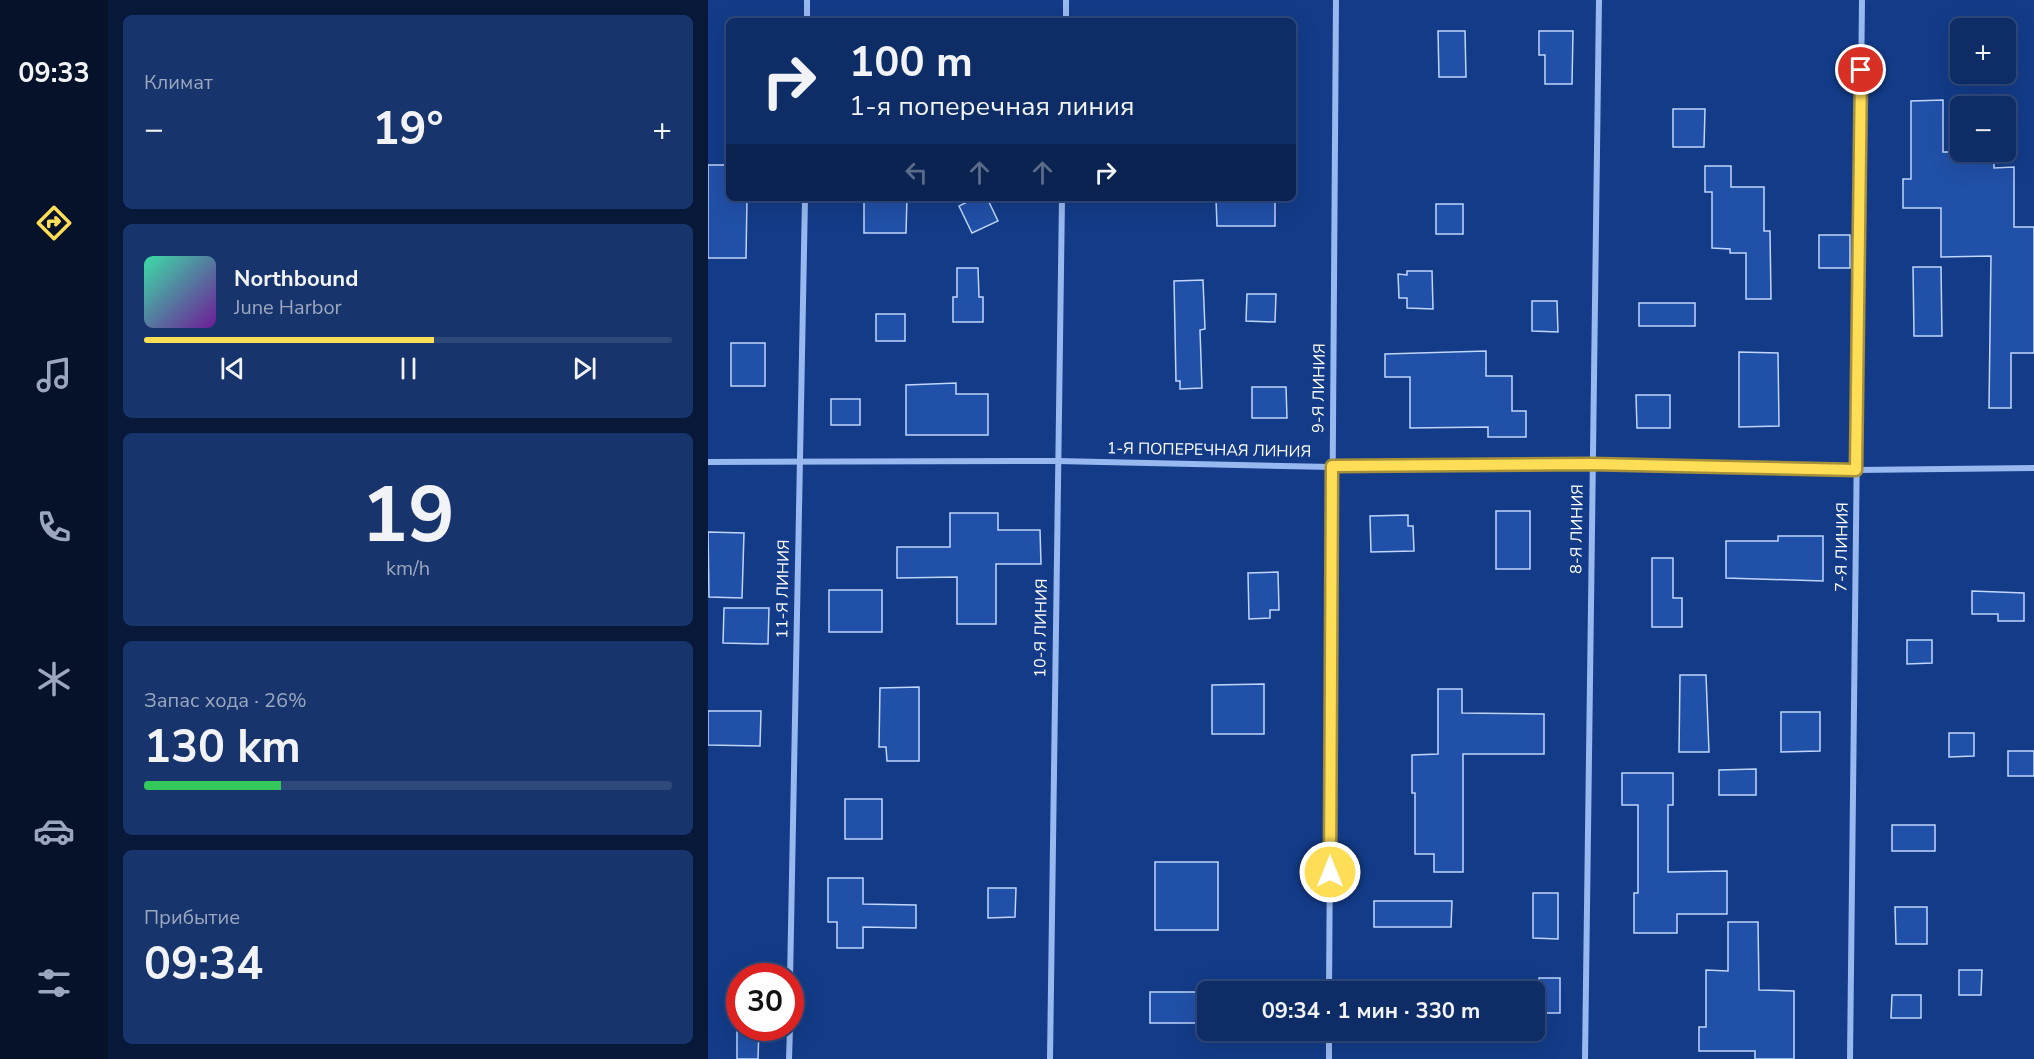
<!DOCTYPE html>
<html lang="ru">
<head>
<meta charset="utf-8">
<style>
  :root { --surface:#0e2c66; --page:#17346c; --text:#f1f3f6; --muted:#9ba7bf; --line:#2e487a; --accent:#ffde57 }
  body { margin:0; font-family:"Nunito Sans",sans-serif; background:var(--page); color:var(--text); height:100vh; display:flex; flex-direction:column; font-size:22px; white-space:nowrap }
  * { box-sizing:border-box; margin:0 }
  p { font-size:20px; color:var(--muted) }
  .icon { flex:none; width:33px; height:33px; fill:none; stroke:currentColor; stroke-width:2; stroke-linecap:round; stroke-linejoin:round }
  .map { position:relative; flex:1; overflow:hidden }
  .panel { display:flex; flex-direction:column; gap:15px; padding:15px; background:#081838; width:600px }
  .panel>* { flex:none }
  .hud { position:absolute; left:18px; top:18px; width:570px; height:183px; border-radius:9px; box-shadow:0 6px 24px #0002,0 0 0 2px var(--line); background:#0e2c66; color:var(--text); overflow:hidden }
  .buttons { position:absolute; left:1242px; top:18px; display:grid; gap:12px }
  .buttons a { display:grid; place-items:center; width:66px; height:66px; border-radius:9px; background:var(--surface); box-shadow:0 6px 24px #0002,0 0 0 2px var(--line); font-size:30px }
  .speed { position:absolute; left:18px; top:963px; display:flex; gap:12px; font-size:30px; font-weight:700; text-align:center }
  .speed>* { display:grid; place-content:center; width:78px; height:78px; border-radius:50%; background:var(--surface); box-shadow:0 6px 24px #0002,0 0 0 2px var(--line); line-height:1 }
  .speed .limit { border:9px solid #d22; background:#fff; color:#111 }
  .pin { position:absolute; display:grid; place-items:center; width:51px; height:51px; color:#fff; margin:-26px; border:3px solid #fff; border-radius:50%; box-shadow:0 2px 6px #0007 }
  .me { position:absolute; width:66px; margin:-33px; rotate:0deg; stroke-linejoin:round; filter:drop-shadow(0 0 4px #0008) }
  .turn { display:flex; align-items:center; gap:21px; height:126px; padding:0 24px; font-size:27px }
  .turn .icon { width:78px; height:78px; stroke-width:2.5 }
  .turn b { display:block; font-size:42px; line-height:51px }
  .lanes { display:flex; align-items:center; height:57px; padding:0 24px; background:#0003; justify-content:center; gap:30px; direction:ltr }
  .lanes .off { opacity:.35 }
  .big { font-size:45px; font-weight:700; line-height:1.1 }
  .panel .card { flex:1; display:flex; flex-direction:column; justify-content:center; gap:9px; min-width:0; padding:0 21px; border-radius:9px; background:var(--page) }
  .panel .dial { align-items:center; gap:0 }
  .dial b { font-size:78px; line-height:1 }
  .song { display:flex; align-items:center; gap:18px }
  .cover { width:72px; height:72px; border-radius:9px; background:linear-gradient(135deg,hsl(160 70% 55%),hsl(280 70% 35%)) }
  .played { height:6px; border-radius:3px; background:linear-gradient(90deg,var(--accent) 55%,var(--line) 55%) }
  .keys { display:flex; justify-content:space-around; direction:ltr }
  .heat { display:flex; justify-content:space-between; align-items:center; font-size:33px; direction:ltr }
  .charge { height:9px; border-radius:4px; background:linear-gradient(90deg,#34c759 26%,var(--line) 0) }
  .trip { position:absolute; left:489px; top:981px; width:348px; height:60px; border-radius:9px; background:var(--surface); box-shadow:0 6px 24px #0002,0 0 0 2px var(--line); font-weight:700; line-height:60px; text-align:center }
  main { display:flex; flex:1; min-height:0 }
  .tab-bar { display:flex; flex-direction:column; width:108px; justify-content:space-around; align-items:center; background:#061229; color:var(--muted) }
  .tab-bar .icon { width:42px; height:42px }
  .tab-bar .active { color:var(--accent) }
  .tab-bar b { font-size:27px; color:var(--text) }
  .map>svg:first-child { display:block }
</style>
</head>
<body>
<main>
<nav class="tab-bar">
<b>09:33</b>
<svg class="icon active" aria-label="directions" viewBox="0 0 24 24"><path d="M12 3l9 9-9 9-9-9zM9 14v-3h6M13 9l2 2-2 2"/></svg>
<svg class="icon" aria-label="music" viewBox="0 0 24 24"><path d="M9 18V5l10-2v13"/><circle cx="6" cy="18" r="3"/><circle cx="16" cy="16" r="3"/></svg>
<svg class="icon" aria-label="phone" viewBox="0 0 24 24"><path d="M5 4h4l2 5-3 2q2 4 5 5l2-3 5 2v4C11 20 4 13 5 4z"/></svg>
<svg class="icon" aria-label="climate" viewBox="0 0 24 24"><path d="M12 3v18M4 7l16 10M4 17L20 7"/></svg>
<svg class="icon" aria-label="car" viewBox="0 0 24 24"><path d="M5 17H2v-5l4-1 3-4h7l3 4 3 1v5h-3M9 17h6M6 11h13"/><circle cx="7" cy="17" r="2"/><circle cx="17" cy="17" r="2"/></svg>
<svg class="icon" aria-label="filters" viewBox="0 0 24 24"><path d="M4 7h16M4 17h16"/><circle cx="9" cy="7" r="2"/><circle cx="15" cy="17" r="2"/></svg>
</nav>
<section class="panel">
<div class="card"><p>Климат</p>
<div class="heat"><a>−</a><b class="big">19°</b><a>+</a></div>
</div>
<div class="card">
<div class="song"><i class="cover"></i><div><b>Northbound</b><p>June Harbor</p></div></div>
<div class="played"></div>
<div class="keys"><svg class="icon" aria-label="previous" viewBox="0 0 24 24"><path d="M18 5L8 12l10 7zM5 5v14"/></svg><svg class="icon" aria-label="pause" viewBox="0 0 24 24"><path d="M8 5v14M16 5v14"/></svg><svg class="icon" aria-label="next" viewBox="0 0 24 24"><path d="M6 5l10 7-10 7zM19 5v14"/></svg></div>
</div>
<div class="card dial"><b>19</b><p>km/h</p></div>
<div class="card"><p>Запас хода · 26%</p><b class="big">130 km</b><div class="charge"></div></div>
<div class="card"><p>Прибытие</p><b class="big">09:34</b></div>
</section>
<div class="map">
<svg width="1326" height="1059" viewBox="0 0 1326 1059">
  <rect width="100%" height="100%" fill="#133b88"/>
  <g fill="#2150a8" stroke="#bfd5fc" stroke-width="1.5">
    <path d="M730,31H757L758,77H731Z"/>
    <path d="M831,31H865L864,84H837V55H831Z"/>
    <path d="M1235,100V152H1286V168L1306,167V227H1326V353H1303V408H1281L1283,256L1233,257V208H1195V179H1203V101Z"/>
    <path d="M965,109H997L996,147H965Z"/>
    <path d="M0,165H21V198H39L38,258H0Z"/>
    <path d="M997,166H1023V187H1056V231H1062L1063,299H1038V253H1022V249L1004,248V192H997Z"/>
    <path d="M156,198H199L198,233H156Z"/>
    <path d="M267,198H279L290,221L264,233L251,206Z"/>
    <path d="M567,198V226H509L508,199Z"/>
    <rect x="728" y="204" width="27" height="30"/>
    <rect x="1111" y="235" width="31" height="33"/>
    <path d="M1205,267H1233L1234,336H1206Z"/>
    <path d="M249,268H270L271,297H275V322H245V297H249Z"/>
    <path d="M699,271H724L725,309L699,308V298H691L690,274L699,275Z"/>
    <path d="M495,280L497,329L492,330L494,388L472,389V381H468L466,281Z"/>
    <path d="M539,294H568L567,322L538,321Z"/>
    <path d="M824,301H849L850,332L824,331Z"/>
    <rect x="931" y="303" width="56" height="23"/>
    <rect x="168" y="314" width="29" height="27"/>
    <rect x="23" y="343" width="34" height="43"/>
    <path d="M778,351V376H804V411H818V437H780V427L702,428V377H677V354Z"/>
    <path d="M1031,352L1070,353L1071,426L1031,427Z"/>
    <path d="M248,383V394H280V435H198V385Z"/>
    <path d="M544,387H578L579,418H544Z"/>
    <path d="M928,395H962V428H929Z"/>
    <rect x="123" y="399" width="29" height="26"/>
    <rect x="788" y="511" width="34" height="58"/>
    <path d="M242,513H290V530H332L333,564H288V624H249V577L189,578V547H242Z"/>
    <path d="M700,515V526H705L706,551L663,552L662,516Z"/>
    <path d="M0,532L36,533L34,598L1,597Z"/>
    <path d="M1070,536H1115V581L1018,578V541H1070Z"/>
    <path d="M944,558H965V598H974V627H944Z"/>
    <path d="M570,572L571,610H562V618L541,619L540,573Z"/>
    <rect x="121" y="590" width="53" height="42"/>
    <path d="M1264,591L1316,593V621H1290V614H1264Z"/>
    <path d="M16,608H61L60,644L15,643Z"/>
    <path d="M1199,640H1224V663L1199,664Z"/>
    <path d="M972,675H998L1001,752H971Z"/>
    <path d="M556,684V734H504V685Z"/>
    <path d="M211,687V761H179L178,747H171L172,688Z"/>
    <path d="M730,689H754V713L836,714V754H755V872H726V854H707V793H704V755L730,754Z"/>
    <path d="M0,711H53L52,746L0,745Z"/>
    <path d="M1073,712H1112V751L1073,752Z"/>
    <path d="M1241,733H1266V756L1241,757Z"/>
    <rect x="1300" y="751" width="26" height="25"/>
    <path d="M1048,769V795H1011V770Z"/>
    <path d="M914,773H965V805H960V872L1019,871V914H969V933H926V893H930V805H914Z"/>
    <rect x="137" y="799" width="37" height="40"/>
    <rect x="1184" y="825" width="43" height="26"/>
    <rect x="447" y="862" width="63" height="68"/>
    <path d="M120,878H155V904L208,905V928L155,927V948H129V922H120Z"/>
    <path d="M280,888H308L307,917L280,918Z"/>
    <path d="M825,893H850V939L825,938Z"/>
    <path d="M666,901H744L743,927H666Z"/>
    <path d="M1187,907H1219V944H1188Z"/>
    <path d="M1020,922H1050L1051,990L1086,991V1059H1047V1051H991V1027H998V970L1020,971Z"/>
    <path d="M1251,970H1274L1273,995H1251Z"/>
    <rect x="831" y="978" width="21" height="35"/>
    <rect x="442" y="992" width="58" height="31"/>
    <path d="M1184,995H1213V1018H1183Z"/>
    <path d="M29,1028H51L50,1059H29Z"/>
  </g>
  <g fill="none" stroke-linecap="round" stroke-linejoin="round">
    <g stroke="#98b8f0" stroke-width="6">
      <path d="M99,21V0"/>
      <path d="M358,21V0"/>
      <path d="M0,462L349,461L624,467L883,464L1148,470L1326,468"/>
      <path d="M82,980L97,198"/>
      <path d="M621,992L628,0"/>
      <path d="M81,1059L82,1028"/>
      <path d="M342,1059L354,198"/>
      <path d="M621,1059V1030"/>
      <path d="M877,1059L891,0"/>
      <path d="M1142,1059L1154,0"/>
    </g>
  </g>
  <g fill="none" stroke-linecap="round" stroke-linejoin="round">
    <defs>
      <path id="route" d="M622,872L624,466L883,464L1148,470L1153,70"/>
    </defs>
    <use href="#route" stroke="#a69039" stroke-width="15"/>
    <use href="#route" stroke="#ffde57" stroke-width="10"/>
  </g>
  <g text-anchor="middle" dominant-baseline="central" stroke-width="6" stroke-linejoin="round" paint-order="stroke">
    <g font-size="16" fill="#fff" stroke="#133b88">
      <text transform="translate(611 388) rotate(-89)">9-Я ЛИНИЯ</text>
      <text transform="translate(501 450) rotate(1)">1-Я ПОПЕРЕЧНАЯ ЛИНИЯ</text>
      <text transform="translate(869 529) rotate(-89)">8-Я ЛИНИЯ</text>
      <text transform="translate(1134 547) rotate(-89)">7-Я ЛИНИЯ</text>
      <text transform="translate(75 589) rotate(-89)">11-Я ЛИНИЯ</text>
      <text transform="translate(333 628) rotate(-89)">10-Я ЛИНИЯ</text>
    </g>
  </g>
</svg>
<div class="buttons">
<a>+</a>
<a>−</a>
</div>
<div class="speed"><div class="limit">30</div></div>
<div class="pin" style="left:1153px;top:70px;background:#d93025"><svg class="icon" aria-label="arrive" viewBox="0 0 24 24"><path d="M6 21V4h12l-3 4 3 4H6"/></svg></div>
<svg class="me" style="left:622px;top:872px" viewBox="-20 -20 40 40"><circle r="17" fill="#ffde57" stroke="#fff" stroke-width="3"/><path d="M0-11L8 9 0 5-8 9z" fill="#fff"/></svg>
<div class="trip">09:34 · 1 мин · 330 m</div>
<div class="hud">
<div class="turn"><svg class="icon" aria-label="right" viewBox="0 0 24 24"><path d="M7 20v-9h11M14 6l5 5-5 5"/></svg><div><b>100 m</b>1-я поперечная линия</div></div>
<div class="lanes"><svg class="icon off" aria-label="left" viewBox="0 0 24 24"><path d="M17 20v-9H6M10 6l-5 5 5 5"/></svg><svg class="icon off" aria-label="ahead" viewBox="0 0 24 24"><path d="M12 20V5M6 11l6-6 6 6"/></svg><svg class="icon off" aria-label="ahead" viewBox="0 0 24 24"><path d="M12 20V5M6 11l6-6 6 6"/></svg><svg class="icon" aria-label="right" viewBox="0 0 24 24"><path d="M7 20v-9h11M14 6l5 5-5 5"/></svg></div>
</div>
</div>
</main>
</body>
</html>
